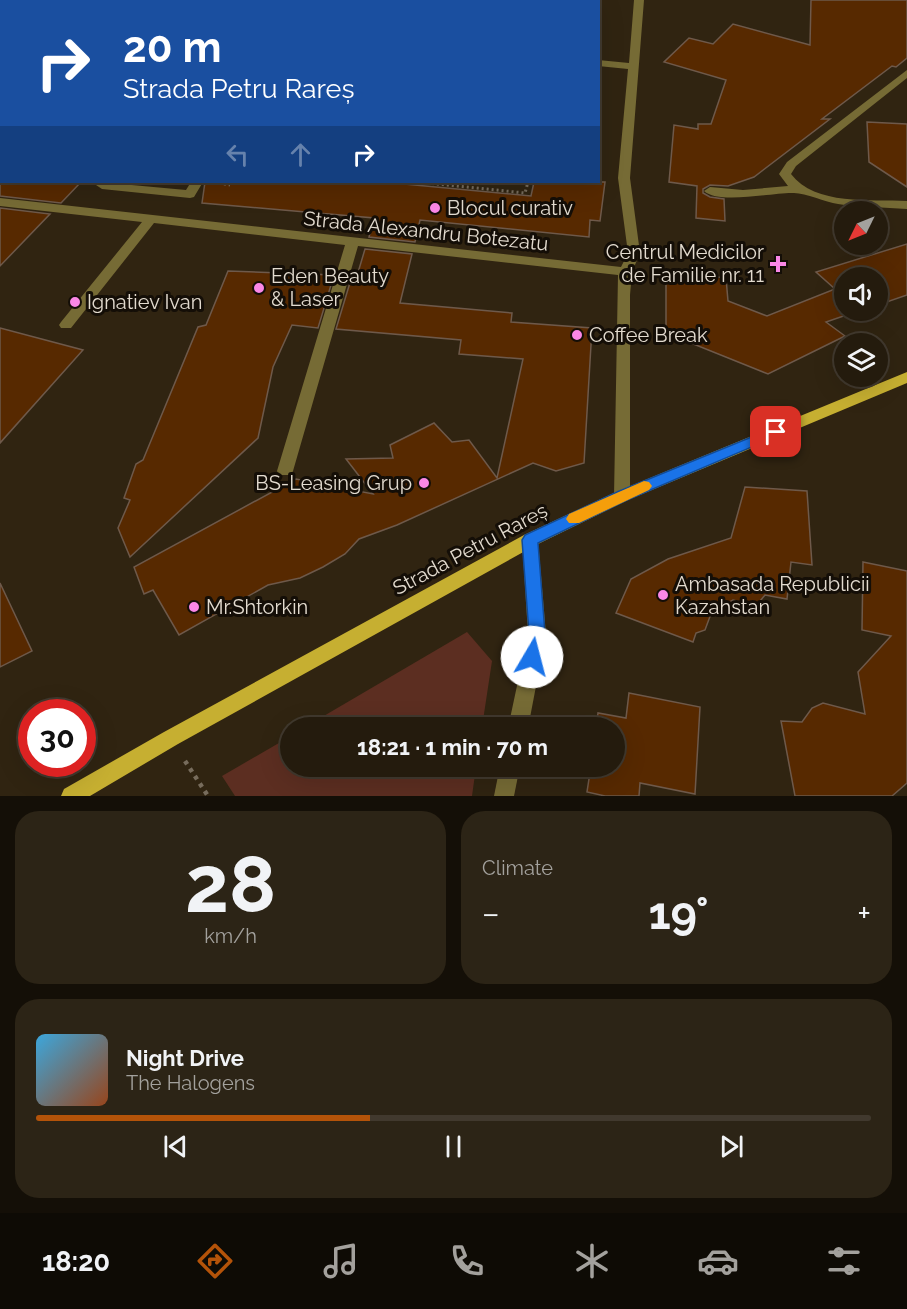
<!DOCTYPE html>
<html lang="en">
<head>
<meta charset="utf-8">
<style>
  :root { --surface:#241b0d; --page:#2c2416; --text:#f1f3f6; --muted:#a3a19d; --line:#41392e; --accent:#b45309 }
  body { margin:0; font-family:Raleway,sans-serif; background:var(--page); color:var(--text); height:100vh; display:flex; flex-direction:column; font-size:22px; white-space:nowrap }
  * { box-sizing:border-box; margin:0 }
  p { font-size:20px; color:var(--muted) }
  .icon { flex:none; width:33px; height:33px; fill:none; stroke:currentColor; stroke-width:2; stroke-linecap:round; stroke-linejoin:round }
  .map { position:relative; height:796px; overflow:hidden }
  .side { display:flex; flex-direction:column; gap:15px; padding:15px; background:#140f07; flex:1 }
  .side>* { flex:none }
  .guide { position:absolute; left:0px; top:0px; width:600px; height:183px; box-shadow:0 6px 24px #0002,0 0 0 2px var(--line); background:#1a4fa0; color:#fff; overflow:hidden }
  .needle { width:39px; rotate:227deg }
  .fabs { position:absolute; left:834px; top:201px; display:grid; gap:12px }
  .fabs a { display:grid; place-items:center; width:54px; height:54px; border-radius:50%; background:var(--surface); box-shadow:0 6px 24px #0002,0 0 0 2px var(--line); font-size:30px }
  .speed { position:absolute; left:18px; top:699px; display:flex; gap:12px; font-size:30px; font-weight:700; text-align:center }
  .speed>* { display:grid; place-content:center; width:78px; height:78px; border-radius:50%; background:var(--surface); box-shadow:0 6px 24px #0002,0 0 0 2px var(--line); line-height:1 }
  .speed .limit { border:9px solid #d22; background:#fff; color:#111 }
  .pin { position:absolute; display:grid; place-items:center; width:51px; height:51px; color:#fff; margin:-26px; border-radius:12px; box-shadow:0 3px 9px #0006 }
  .me { position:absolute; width:66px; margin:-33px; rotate:8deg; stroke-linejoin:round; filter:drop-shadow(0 0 4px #0008) }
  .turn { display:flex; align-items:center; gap:21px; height:126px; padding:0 24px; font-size:27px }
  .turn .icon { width:78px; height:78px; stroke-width:2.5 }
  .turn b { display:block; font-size:42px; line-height:51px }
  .lanes { display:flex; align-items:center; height:57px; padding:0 24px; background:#0003; justify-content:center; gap:30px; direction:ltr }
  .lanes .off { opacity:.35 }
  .big { font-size:45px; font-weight:700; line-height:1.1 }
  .side .card { flex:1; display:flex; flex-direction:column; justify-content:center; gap:9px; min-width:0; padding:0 21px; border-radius:24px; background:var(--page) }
  .side .dial { align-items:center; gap:0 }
  .dial b { font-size:78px; line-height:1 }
  .song { display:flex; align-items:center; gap:18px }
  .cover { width:72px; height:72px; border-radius:9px; background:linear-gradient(135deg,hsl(200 70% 55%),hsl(20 70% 35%)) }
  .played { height:6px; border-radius:3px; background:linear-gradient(90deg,var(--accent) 40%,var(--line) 40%) }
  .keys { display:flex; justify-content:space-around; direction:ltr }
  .heat { display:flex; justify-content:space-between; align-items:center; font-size:33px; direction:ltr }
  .side .tiles { flex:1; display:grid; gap:15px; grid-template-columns:1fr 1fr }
  .card:last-child { grid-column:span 2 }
  .trip { position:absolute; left:280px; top:717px; width:345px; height:60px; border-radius:30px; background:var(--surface); box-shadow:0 6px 24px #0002,0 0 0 2px var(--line); font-weight:700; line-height:60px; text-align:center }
  .tabs { display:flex; height:96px; justify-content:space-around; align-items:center; background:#0e0b05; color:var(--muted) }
  .tabs .icon { width:42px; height:42px }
  .tabs .current { color:var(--accent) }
  .tabs b { font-size:27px; color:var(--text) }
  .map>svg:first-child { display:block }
</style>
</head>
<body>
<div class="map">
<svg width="907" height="796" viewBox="0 0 907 796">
  <rect width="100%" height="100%" fill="#302411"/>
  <g fill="#5c2e21">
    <path d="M467,632L492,661L482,727H305Z"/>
    <path d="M291,736V766L476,767L472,796H235L222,776Z"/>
  </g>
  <g fill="#572900" stroke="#6e594a" stroke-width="1.5">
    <path d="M811,0H907V58L896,67L892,66L822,119H830L754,177L728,186L710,185L703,189V193L710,197L724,199L725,221L696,218L697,186L669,182L674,125L698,129V124H711L726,80L664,62L689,38L713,44L733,24L810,45Z"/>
    <path d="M867,122L907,124V187L869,162Z"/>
    <path d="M0,182H81L61,203L0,196Z"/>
    <path d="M205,182H383L531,196L534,182H605L600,221L590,220L589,237L420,220L415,242L369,237L374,218L202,203Z"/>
    <path d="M0,208L50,214L0,266Z"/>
    <path d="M907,244V295L878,305V278H844V310H861L826,322L845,336L768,374L666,333V271L726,278L728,301L767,316L835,289L816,272Z"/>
    <path d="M365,249L412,254L400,303L512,313L511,322L592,328L584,463L556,471L533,463L397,525L359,539L345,554L323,567L300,578L268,585L179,635L153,590L144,594L134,567L296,479L373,494L346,459L393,458L390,445L434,423L452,442L469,440L497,478L523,359L459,354L461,340L336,329L352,276H357Z"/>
    <path d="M228,271L334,275L318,328L292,325L273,367L258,438L130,557L118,528L130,500L124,498L136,464L143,460L198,327L206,325Z"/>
    <path d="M0,328L83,350L0,443Z"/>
    <path d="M745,487L807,491L812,565L791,562L787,599L765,595L756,606L733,600L712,611L705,630L696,633L693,642L616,613L631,579L668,559L731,538Z"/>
    <path d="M863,562L907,571V783L892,796H795L781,721L802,722L812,708L823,703L865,714L858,672L891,636L862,630Z"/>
    <path d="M0,583L32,651L0,667Z"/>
    <path d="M629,693L700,707L695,794L640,783L639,796H605L587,792L591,766H615V728H596L598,713L626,718Z"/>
  </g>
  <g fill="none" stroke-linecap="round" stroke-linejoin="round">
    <g stroke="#776c5c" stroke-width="3" stroke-dasharray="2 3" stroke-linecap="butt">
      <path d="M392,0L394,2"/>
      <path d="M503,0L506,2"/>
      <path d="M417,182L525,193L528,182"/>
      <path d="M219,183L230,185"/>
    </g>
    <path stroke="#776c5c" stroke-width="4.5" stroke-dasharray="4 5" stroke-linecap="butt" d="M185,761L208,796"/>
    <g fill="#766b35" fill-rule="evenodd">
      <path d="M133,0H143L133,2Z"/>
      <path d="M634,0H644L630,178L640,253L632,272L630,295V496L628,500L622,502L616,500L614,496L618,275L358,246L293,471L291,475H279L277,471L345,245L154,223L71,328H61L59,325L61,322L142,222L0,206V198L621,267L628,253L618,178L628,69L598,66V60L629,63Z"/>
      <rect x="0" y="17" width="2" height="6"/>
      <path d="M907,70V78L796,166L791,174C815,206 871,199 907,201V209C884,207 861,208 838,204C825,202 806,193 794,193C774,192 719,205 704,191L710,187L743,190L788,186L779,174L787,162Z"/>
      <path d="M0,168H2L0,177Z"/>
      <path d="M99,182L186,190L191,182H203L194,197L190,198L102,189L96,185Z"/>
      <path d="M530,533L536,535L538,540L546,634L528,728H508L528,634L522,540L524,535Z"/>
      <path d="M500,766H520L514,796H494Z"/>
    </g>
    <path fill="#c6af31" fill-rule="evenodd" d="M907,372V383L628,500L536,545L178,744L90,796H61L64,789L164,732L524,535L616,492Z"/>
  </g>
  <path fill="#1a73e8" stroke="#114b97" stroke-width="1.5" d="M776,427L780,428L783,432L780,435L627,500L538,543L545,633L538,662L532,664L526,662L524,657L529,633L522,540L525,535L617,492Z"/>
  <path fill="#f59e0b" d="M644,481L649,482L652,486L649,490L579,523H569L566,519L569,514Z"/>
  <g fill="#fa87e6" stroke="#140e07" stroke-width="2">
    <circle cx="435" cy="208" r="6"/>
    <path d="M775 255h6v6h6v6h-6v6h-6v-6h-6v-6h6z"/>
    <circle cx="259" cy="288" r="6"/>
    <circle cx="75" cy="302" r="6"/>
    <circle cx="577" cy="335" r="6"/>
    <circle cx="424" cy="483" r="6"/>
    <circle cx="663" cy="595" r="6"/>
    <circle cx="194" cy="607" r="6"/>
  </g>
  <g text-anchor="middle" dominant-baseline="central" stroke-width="6" stroke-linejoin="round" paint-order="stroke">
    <g font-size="20" fill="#e3dbcf" stroke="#140e07" text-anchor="start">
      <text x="447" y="208">Blocul curativ</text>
      <text x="764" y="252" text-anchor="end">Centrul Medicilor<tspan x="764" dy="23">de Familie nr. 11</tspan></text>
      <text x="271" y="276">Eden Beauty<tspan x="271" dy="23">&amp; Laser</tspan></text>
      <text x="87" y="302">Ignatiev Ivan</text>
      <text x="589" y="335">Coffee Break</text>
      <text x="412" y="483" text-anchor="end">BS-Leasing Grup</text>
      <text x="675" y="584">Ambasada Republicii<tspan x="675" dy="23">Kazahstan</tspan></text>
      <text x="206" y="607">Mr.Shtorkin</text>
    </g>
    <g font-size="20" fill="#e3dbcf" stroke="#140e07">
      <text transform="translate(426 231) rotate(6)">Strada Alexandru Botezatu</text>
      <text transform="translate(470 549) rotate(-28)">Strada Petru Rareș</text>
    </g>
  </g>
</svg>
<div class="fabs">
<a><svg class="needle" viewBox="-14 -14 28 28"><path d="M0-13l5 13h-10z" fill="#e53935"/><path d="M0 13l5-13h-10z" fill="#a3a19d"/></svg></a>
<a><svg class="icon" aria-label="sound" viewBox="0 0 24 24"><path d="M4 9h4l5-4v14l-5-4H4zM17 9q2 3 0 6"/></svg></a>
<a><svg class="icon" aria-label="layers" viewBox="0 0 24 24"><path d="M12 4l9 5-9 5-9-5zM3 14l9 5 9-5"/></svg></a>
</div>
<div class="speed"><div class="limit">30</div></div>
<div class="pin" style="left:776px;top:432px;background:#d93025"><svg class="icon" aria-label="arrive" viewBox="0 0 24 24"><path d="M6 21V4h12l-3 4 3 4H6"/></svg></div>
<svg class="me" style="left:532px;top:657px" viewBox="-20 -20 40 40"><circle r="19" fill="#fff"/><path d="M0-13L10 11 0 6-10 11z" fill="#1a73e8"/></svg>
<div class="trip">18:21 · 1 min · 70 m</div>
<div class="guide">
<div class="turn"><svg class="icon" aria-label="right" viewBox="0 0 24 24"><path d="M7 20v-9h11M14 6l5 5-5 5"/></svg><div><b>20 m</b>Strada Petru Rareș</div></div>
<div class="lanes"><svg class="icon off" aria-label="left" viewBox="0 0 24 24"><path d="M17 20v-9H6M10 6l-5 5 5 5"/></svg><svg class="icon off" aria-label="ahead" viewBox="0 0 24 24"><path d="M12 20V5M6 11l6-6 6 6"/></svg><svg class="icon" aria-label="right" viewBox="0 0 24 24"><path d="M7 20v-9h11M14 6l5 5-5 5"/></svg></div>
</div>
</div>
<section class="side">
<div class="tiles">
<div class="card dial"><b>28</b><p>km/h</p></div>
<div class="card"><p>Climate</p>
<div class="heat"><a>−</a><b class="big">19°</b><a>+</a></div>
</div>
<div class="card">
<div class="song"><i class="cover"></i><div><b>Night Drive</b><p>The Halogens</p></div></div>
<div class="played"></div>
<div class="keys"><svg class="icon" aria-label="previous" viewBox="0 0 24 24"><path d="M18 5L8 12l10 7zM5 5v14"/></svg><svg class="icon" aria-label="pause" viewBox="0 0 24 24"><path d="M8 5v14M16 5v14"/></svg><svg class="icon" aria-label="next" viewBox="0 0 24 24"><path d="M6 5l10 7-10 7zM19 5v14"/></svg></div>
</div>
</div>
</section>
<nav class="tabs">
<b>18:20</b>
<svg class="icon current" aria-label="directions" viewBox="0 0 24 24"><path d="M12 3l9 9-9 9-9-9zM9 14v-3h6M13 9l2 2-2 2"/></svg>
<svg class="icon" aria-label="music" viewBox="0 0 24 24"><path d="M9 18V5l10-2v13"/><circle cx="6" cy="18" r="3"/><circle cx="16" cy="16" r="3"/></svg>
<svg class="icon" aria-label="phone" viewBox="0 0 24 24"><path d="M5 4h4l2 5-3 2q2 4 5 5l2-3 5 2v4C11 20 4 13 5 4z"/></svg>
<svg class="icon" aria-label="climate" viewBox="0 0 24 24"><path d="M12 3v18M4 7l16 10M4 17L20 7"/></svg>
<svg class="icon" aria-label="car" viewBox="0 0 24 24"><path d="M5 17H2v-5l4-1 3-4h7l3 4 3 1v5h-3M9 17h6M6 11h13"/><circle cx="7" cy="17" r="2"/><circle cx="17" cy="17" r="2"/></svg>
<svg class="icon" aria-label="filters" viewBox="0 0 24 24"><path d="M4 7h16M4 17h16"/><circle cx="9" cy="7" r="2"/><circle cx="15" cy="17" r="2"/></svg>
</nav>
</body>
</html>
